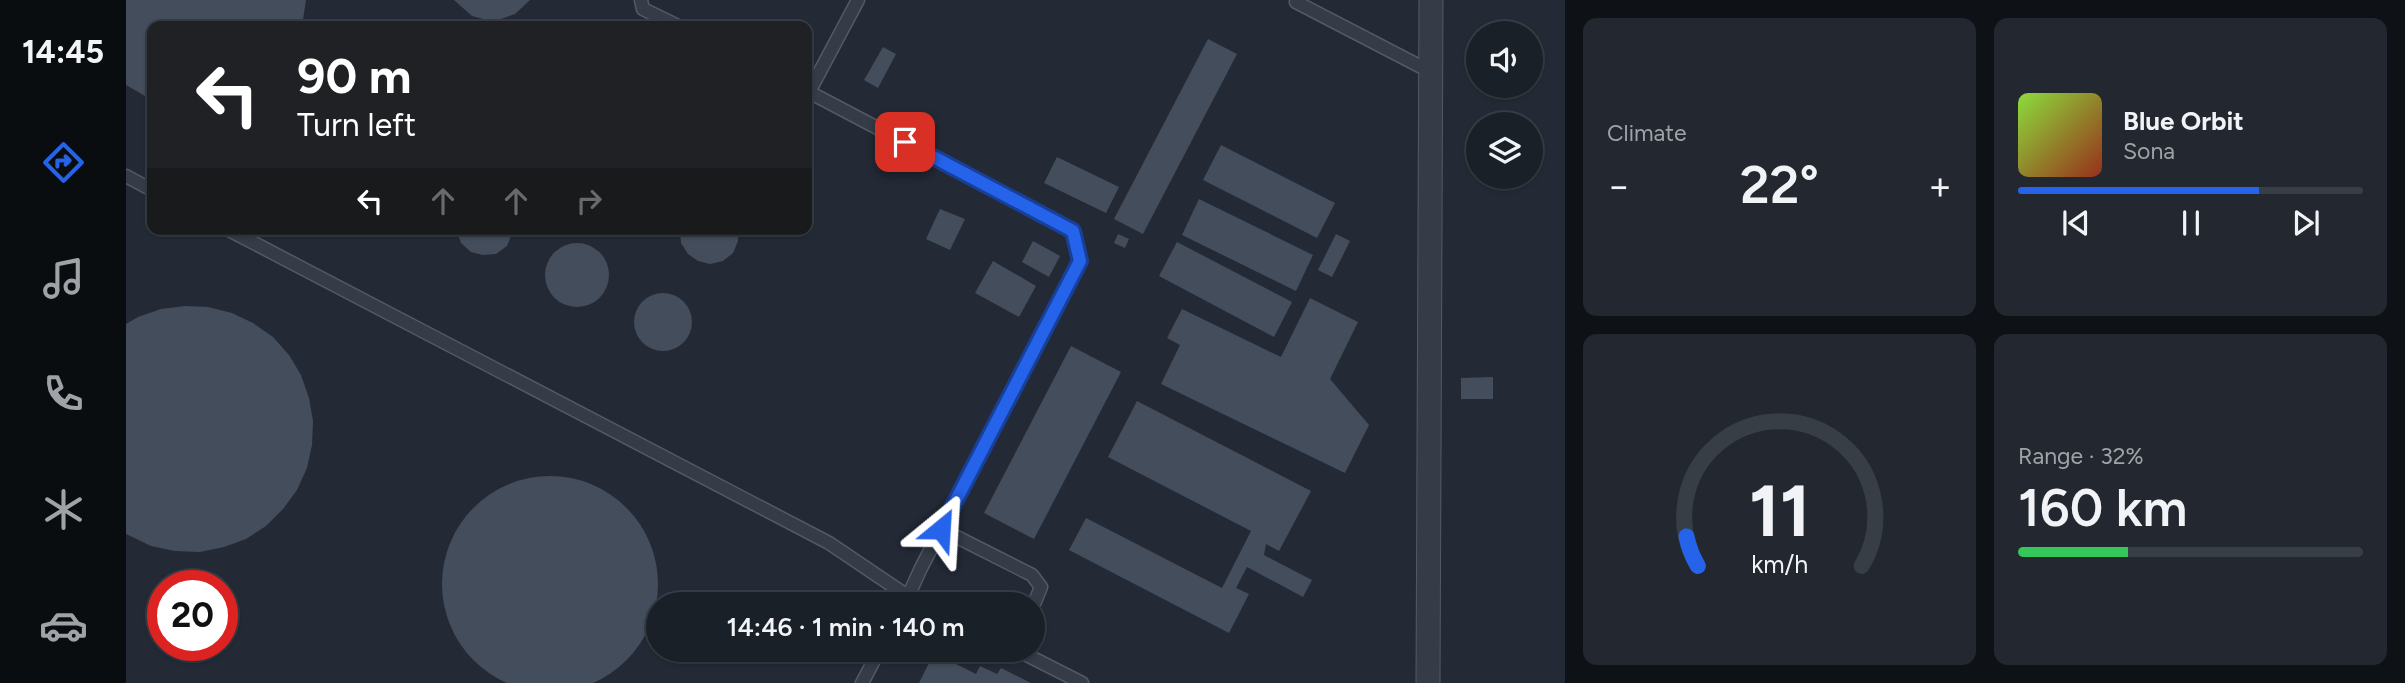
<!DOCTYPE html>
<html lang="en">
<head>
<meta charset="utf-8">
<style>
  :root { --surface:#1a2028; --page:#232830; --text:#f1f3f6; --muted:#9fa3a8; --line:#383e45; --accent:#2563eb }
  body { margin:0; font-family:Figtree,sans-serif; background:var(--page); color:var(--text); height:100vh; display:flex; flex-direction:column; font-size:26px; white-space:nowrap }
  * { box-sizing:border-box; margin:0 }
  p { font-size:23px; color:var(--muted) }
  .icon { flex:none; width:38px; height:38px; fill:none; stroke:currentColor; stroke-width:2; stroke-linecap:round; stroke-linejoin:round }
  .map { position:relative; flex:1; overflow:hidden }
  .sheet { display:flex; flex-direction:column; gap:18px; padding:18px; background:#0e1216; width:840px }
  .sheet>* { flex:none }
  .banner { position:absolute; left:21px; top:21px; width:665px; height:214px; border-radius:14px; box-shadow:0 2px 5px #0004,0 0 0 2px var(--line); background:#202124; color:#fff; overflow:hidden }
  .controls { position:absolute; left:1340px; top:21px; display:grid; gap:14px }
  .controls a { display:grid; place-items:center; width:77px; height:77px; border-radius:50%; background:var(--surface); box-shadow:0 2px 5px #0004,0 0 0 2px var(--line); font-size:35px }
  .speed { position:absolute; left:21px; top:570px; display:flex; gap:14px; font-size:35px; font-weight:700; text-align:center }
  .speed>* { display:grid; place-content:center; width:91px; height:91px; border-radius:50%; background:var(--surface); box-shadow:0 2px 5px #0004,0 0 0 2px var(--line); line-height:1 }
  .speed .limit { border:10px solid #d22; background:#fff; color:#111 }
  .pin { position:absolute; display:grid; place-items:center; width:60px; height:60px; color:#fff; margin:-30px; border-radius:14px; box-shadow:0 4px 10px #0006 }
  .me { position:absolute; width:77px; margin:-38px; rotate:27deg; stroke-linejoin:round; filter:drop-shadow(0 0 5px #0008) }
  .turn { display:flex; align-items:center; gap:24px; height:147px; padding:0 35px; font-size:32px }
  .turn .icon { width:91px; height:91px; stroke-width:2.5 }
  .turn b { display:block; font-size:49px; line-height:60px }
  .lanes { display:flex; align-items:center; height:66px; padding:0 35px; background:#0003; justify-content:center; gap:35px; direction:ltr }
  .lanes .off { opacity:.35 }
  .big { font-size:52px; font-weight:600; line-height:1.1 }
  .sheet .card { flex:1; display:flex; flex-direction:column; justify-content:center; gap:10px; min-width:0; padding:0 24px; border-radius:14px; background:var(--page) }
  .sheet .dial { align-items:center; gap:0 }
  .dial svg { height:182px; overflow:visible; fill:none; stroke:var(--line); stroke-width:7; stroke-linecap:round; text-anchor:middle }
  .dial text { fill:var(--text); stroke:none }
  .song { display:flex; align-items:center; gap:21px }
  .cover { width:84px; height:84px; border-radius:10px; background:linear-gradient(135deg,hsl(90 70% 55%),hsl(10 70% 35%)) }
  .played { height:7px; border-radius:4px; background:linear-gradient(90deg,var(--accent) 70%,var(--line) 70%) }
  .keys { display:flex; justify-content:space-around; direction:ltr }
  .heat { display:flex; justify-content:space-between; align-items:center; font-size:38px; direction:ltr }
  .charge { height:10px; border-radius:5px; background:linear-gradient(90deg,#34c759 32%,var(--line) 0) }
  .sheet .tiles { flex:1; display:grid; gap:18px; grid-template-columns:repeat(2,1fr) }
  .trip { position:absolute; left:520px; top:592px; width:399px; height:70px; border-radius:35px; background:var(--surface); box-shadow:0 2px 5px #0004,0 0 0 2px var(--line); font-weight:600; line-height:70px; text-align:center }
  main { display:flex; flex:1; min-height:0 }
  .menu { display:flex; flex-direction:column; width:126px; justify-content:space-around; align-items:center; background:#0a0d10; color:var(--muted) }
  .menu .icon { width:49px; height:49px }
  .menu .active { color:var(--accent) }
  .menu b { font-size:32px; color:var(--text) }
  .map>svg:first-child { display:block }
</style>
</head>
<body>
<main>
<nav class="menu">
<b>14:45</b>
<svg class="icon active" aria-label="directions" viewBox="0 0 24 24"><path d="M12 3l9 9-9 9-9-9zM9 14v-3h6M13 9l2 2-2 2"/></svg>
<svg class="icon" aria-label="music" viewBox="0 0 24 24"><path d="M9 18V5l10-2v13"/><circle cx="6" cy="18" r="3"/><circle cx="16" cy="16" r="3"/></svg>
<svg class="icon" aria-label="phone" viewBox="0 0 24 24"><path d="M5 4h4l2 5-3 2q2 4 5 5l2-3 5 2v4C11 20 4 13 5 4z"/></svg>
<svg class="icon" aria-label="climate" viewBox="0 0 24 24"><path d="M12 3v18M4 7l16 10M4 17L20 7"/></svg>
<svg class="icon" aria-label="car" viewBox="0 0 24 24"><path d="M5 17H2v-5l4-1 3-4h7l3 4 3 1v5h-3M9 17h6M6 11h13"/><circle cx="7" cy="17" r="2"/><circle cx="17" cy="17" r="2"/></svg>
</nav>
<div class="map">
<svg width="1439" height="683" viewBox="0 0 1439 683">
  <rect width="100%" height="100%" fill="#232a36"/>
  <g fill="#444d5b">
    <path d="M0,0H180L176,26H26V100L0,85Z"/>
    <path d="M328,0H404L389,14L375,19L361,20L346,16Z"/>
    <path d="M1082,39L1111,54L1017,234L988,219Z"/>
    <path d="M757,47L770,54L752,88L738,80Z"/>
    <path d="M1095,145L1209,203L1191,238L1077,180Z"/>
    <path d="M931,157L993,187L980,213L918,183Z"/>
    <path d="M1073,199L1187,255L1170,291L1056,235Z"/>
    <path d="M814,209L839,219L824,250L800,239Z"/>
    <path d="M330,229H388L381,246L370,254L357,255L345,252L335,243Z"/>
    <path d="M554,229H612V241L607,253L597,261L584,264L572,261L562,254L555,243Z"/>
    <path d="M992,234L1003,239L999,248L988,243Z"/>
    <path d="M1210,234L1224,241L1206,277L1192,270Z"/>
    <path d="M907,241L934,256L923,277L896,262Z"/>
    <path d="M1051,242L1166,302L1148,337L1033,276Z"/>
    <circle cx="451" cy="275" r="32"/>
    <path d="M867,261L910,286L893,317L849,293Z"/>
    <circle cx="537" cy="322" r="29"/>
    <path d="M1184,298L1232,322L1204,379L1243,425L1219,473L1035,384L1054,345L1041,338L1056,309L1155,357Z"/>
    <path d="M59,306L82,307L106,313L127,323L147,337L163,355L175,375L183,398L187,421L186,445L181,468L171,490L157,509L140,526L120,539L98,547L74,552L49,551L25,546L0,534V324L12,317L35,309Z"/>
    <path d="M945,346L995,372L908,539L858,513Z"/>
    <path d="M1367,377V399H1335V378Z"/>
    <path d="M1011,401L1185,491L1153,551L1140,544L1138,555L1186,580L1177,597L1121,567L1110,588L1123,594L1103,633L943,550L960,518L1096,588L1125,531L982,457Z"/>
    <circle cx="424" cy="584" r="108"/>
    <path d="M808,653L850,674L854,666L871,674L875,668L905,683H793Z"/>
  </g>
  <g fill="none" stroke-linecap="round" stroke-linejoin="round">
    <defs>
      <g id="service">
        <path d="M515,0L517,9L552,26"/>
        <path d="M1170,2L1305,72"/>
        <path d="M681,91L683,92L732,0"/>
        <path d="M683,92L947,231L954,261L795,568L779,603"/>
        <path d="M0,176L26,190"/>
        <path d="M101,229L703,543L783,597L797,604"/>
        <path d="M815,529L906,575L915,587L906,609"/>
        <path d="M889,649L956,683"/>
        <path d="M736,683L754,649"/>
      </g>
      <path id="minor" d="M1302,683L1305,0"/>
    </defs>
    <use href="#service" stroke="#535a65" stroke-width="15"/>
    <use href="#minor" stroke="#535a65" stroke-width="25"/>
    <use href="#service" stroke="#363c47" stroke-width="12"/>
    <use href="#minor" stroke="#363c47" stroke-width="23"/>
  </g>
  <g fill="none" stroke-linecap="round" stroke-linejoin="round">
    <defs>
      <path id="route" d="M779,142L947,231L954,261L815,529"/>
    </defs>
    <use href="#route" stroke="#184099" stroke-width="18"/>
    <use href="#route" stroke="#2563eb" stroke-width="12"/>
  </g>
</svg>
<div class="controls">
<a><svg class="icon" aria-label="sound" viewBox="0 0 24 24"><path d="M4 9h4l5-4v14l-5-4H4zM17 9q2 3 0 6"/></svg></a>
<a><svg class="icon" aria-label="layers" viewBox="0 0 24 24"><path d="M12 4l9 5-9 5-9-5zM3 14l9 5 9-5"/></svg></a>
</div>
<div class="speed"><div class="limit">20</div></div>
<div class="pin" style="left:779px;top:142px;background:#d93025"><svg class="icon" aria-label="arrive" viewBox="0 0 24 24"><path d="M6 21V4h12l-3 4 3 4H6"/></svg></div>
<svg class="me" style="left:815px;top:529px" viewBox="-20 -20 40 40"><path d="M0-17L14 15 0 8-14 15z" fill="#2563eb" stroke="#fff" stroke-width="4"/></svg>
<div class="trip">14:46 · 1 min · 140 m</div>
<div class="banner">
<div class="turn"><svg class="icon" aria-label="left" viewBox="0 0 24 24"><path d="M17 20v-9H6M10 6l-5 5 5 5"/></svg><div><b>90 m</b>Turn left</div></div>
<div class="lanes"><svg class="icon" aria-label="left" viewBox="0 0 24 24"><path d="M17 20v-9H6M10 6l-5 5 5 5"/></svg><svg class="icon off" aria-label="ahead" viewBox="0 0 24 24"><path d="M12 20V5M6 11l6-6 6 6"/></svg><svg class="icon off" aria-label="ahead" viewBox="0 0 24 24"><path d="M12 20V5M6 11l6-6 6 6"/></svg><svg class="icon off" aria-label="right" viewBox="0 0 24 24"><path d="M7 20v-9h11M14 6l5 5-5 5"/></svg></div>
</div>
</div>
<section class="sheet">
<div class="tiles">
<div class="card"><p>Climate</p>
<div class="heat"><a>−</a><b class="big">22°</b><a>+</a></div>
</div>
<div class="card">
<div class="song"><i class="cover"></i><div><b>Blue Orbit</b><p>Sona</p></div></div>
<div class="played"></div>
<div class="keys"><svg class="icon" aria-label="previous" viewBox="0 0 24 24"><path d="M18 5L8 12l10 7zM5 5v14"/></svg><svg class="icon" aria-label="pause" viewBox="0 0 24 24"><path d="M8 5v14M16 5v14"/></svg><svg class="icon" aria-label="next" viewBox="0 0 24 24"><path d="M6 5l10 7-10 7zM19 5v14"/></svg></div>
</div>
<div class="card dial"><svg viewBox="0 0 100 80">
<path d="M14 69A42 42 0 1 1 86 69"/>
<path d="M14 69A42 42 0 0 1 9 56" stroke="#2563eb"/>
<text x="50" y="56" font-size="32" font-weight="700">11</text>
<text x="50" y="72" font-size="11">km/h</text>
</svg></div>
<div class="card"><p>Range · 32%</p><b class="big">160 km</b><div class="charge"></div></div>
</div>
</section>
</main>
</body>
</html>
